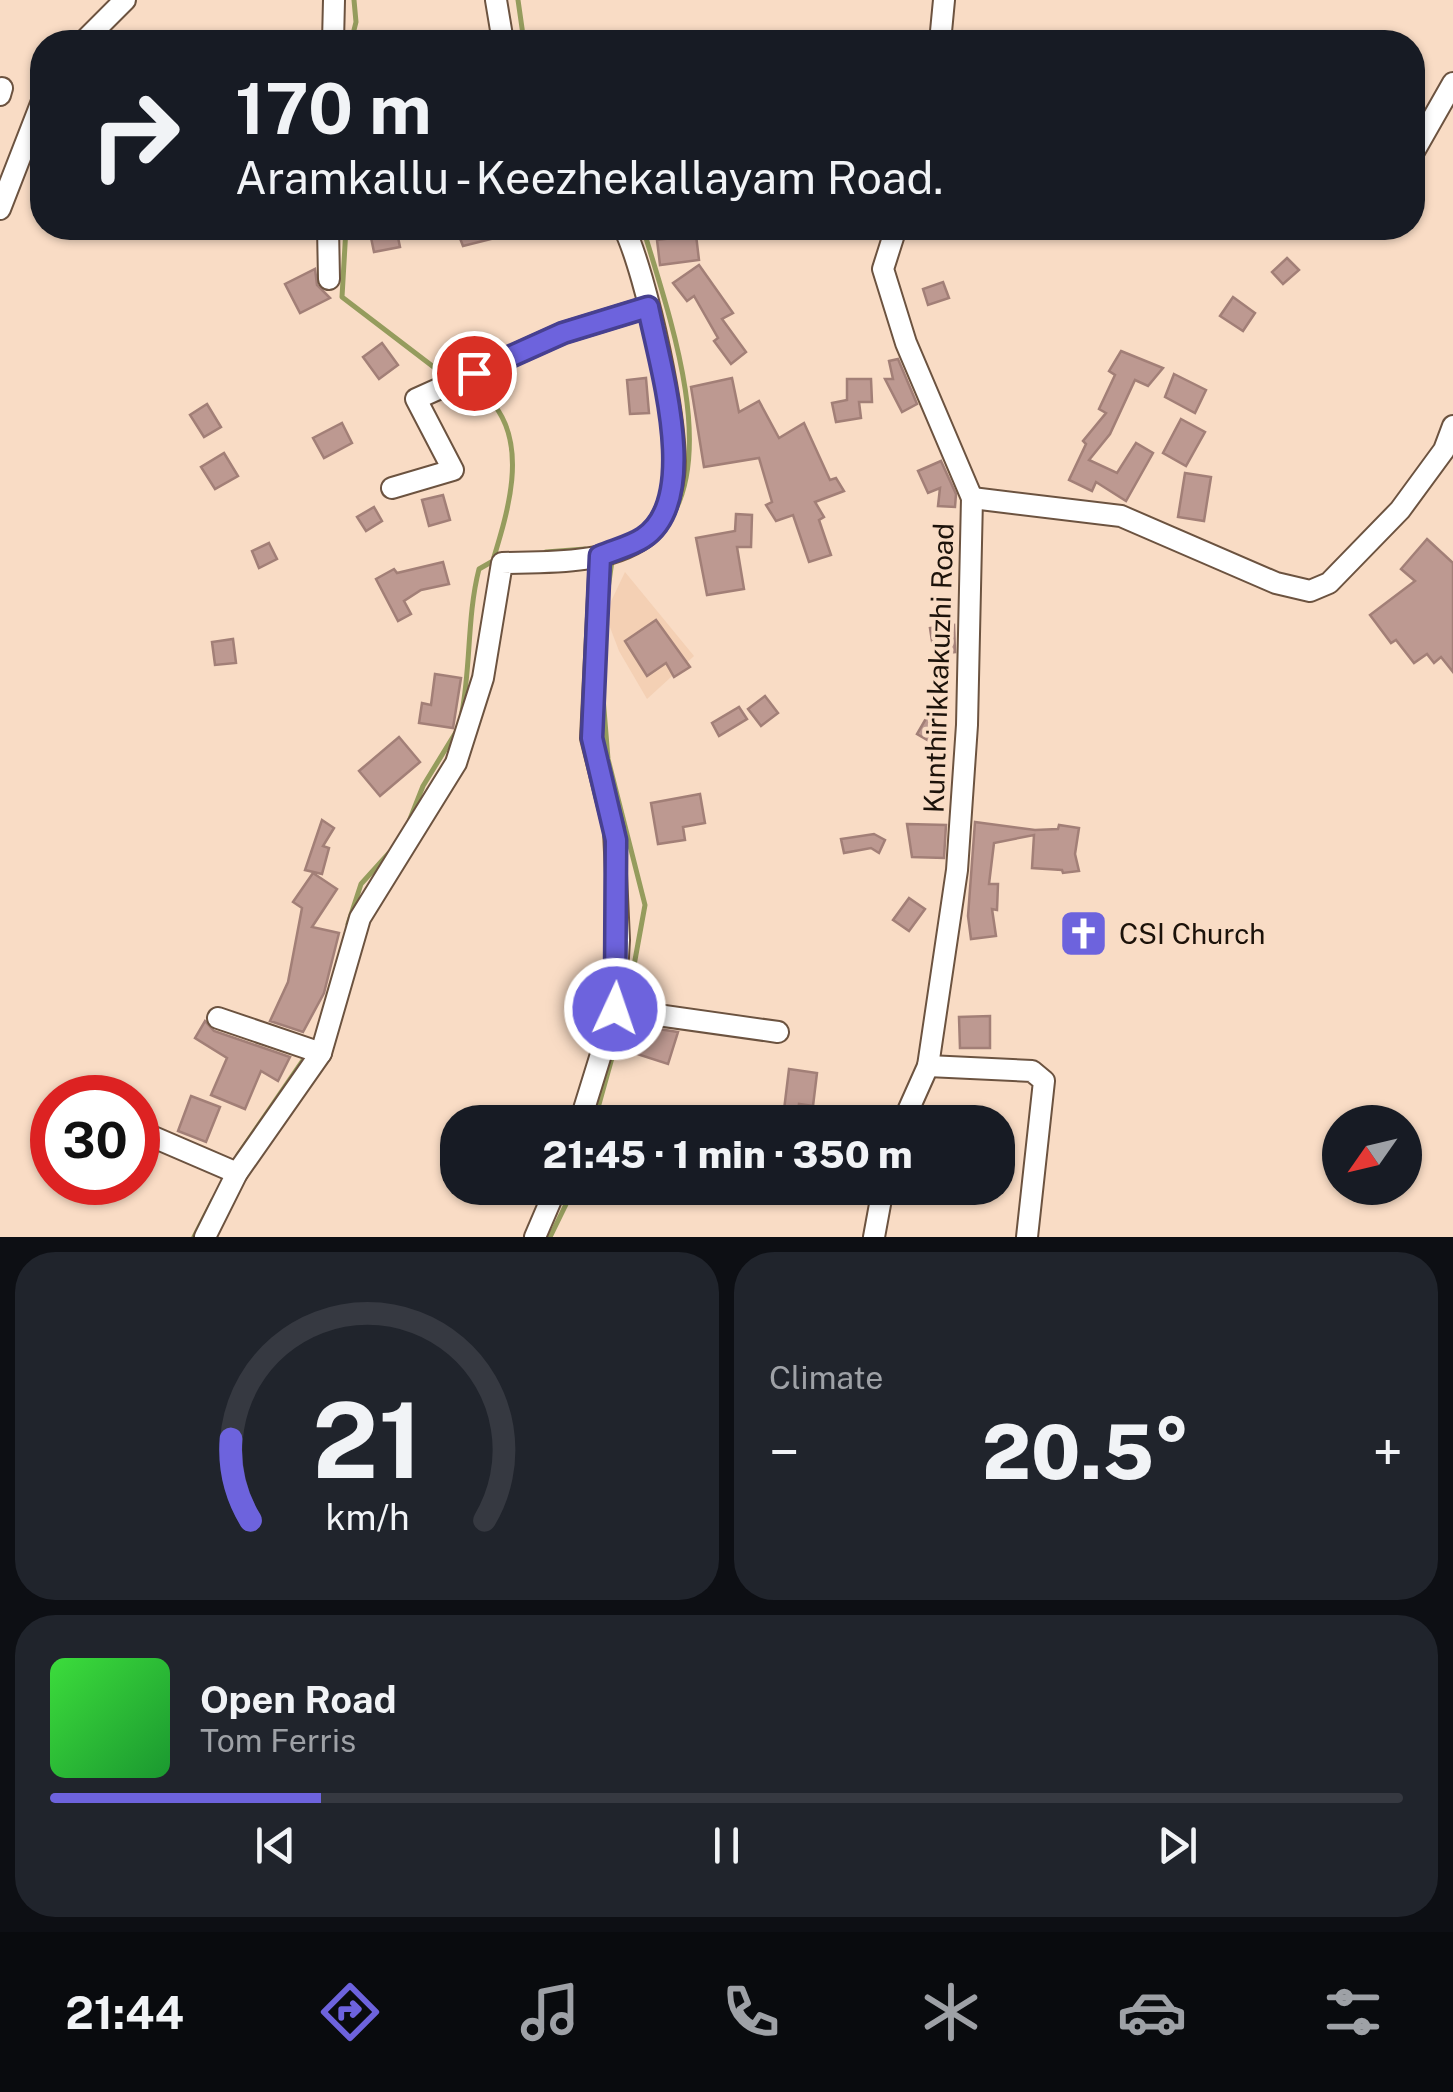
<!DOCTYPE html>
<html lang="en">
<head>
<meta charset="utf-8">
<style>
  :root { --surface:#171b24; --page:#20242c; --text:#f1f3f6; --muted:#9ea1a6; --line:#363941; --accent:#6d63dd }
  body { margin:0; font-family:"Public Sans",sans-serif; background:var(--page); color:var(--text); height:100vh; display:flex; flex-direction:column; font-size:38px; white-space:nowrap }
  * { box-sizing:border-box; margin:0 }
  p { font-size:32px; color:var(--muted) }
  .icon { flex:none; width:55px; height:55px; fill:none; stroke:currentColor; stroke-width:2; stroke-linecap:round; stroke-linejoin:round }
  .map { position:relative; height:1237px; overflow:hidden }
  .drawer { display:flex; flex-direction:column; gap:15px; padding:15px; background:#0d0f14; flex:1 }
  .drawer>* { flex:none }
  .banner { position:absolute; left:30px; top:30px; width:1395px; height:210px; border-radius:40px; box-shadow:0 2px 8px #0004; background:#171b24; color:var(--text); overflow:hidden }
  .needle { width:65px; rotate:236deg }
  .controls { position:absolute; left:1322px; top:1105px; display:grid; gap:20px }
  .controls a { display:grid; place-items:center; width:100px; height:100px; border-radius:50%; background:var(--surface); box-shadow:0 2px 8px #0004; font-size:50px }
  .speed { position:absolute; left:30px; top:1075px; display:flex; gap:20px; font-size:50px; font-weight:700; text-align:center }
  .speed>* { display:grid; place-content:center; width:130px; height:130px; border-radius:50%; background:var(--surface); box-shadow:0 2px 8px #0004; line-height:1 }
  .speed .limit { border:15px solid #d22; background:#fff; color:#111 }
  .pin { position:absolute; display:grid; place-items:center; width:85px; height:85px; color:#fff; margin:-42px; border:5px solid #fff; border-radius:50%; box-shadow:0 2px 10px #0007 }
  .me { position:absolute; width:110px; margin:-55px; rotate:3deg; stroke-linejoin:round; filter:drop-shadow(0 0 8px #0008) }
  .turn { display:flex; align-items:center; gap:35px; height:210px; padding:0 40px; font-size:45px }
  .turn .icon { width:130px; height:130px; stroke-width:2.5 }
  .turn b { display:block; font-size:70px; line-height:85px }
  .big { font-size:75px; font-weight:800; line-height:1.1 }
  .drawer .tile { flex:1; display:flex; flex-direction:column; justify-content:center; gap:15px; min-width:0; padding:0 35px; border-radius:40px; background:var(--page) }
  .drawer .dial { align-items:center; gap:0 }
  .dial svg { height:260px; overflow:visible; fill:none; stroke:var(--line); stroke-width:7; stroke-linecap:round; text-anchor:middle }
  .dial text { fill:var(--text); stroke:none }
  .song { display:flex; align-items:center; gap:30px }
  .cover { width:120px; height:120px; border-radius:15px; background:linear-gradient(135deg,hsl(120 70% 55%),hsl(130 70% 35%)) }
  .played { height:10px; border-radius:5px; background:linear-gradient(90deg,var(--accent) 20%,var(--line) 20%) }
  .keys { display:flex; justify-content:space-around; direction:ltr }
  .heat { display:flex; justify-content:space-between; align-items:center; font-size:55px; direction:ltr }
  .drawer .tiles { flex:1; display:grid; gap:15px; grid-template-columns:1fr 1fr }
  .tile:last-child { grid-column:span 2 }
  .trip { position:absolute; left:440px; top:1105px; width:575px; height:100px; border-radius:40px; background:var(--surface); box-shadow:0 2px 8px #0004; font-weight:800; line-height:100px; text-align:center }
  .dock { display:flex; height:160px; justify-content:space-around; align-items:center; background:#090b0e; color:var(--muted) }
  .dock .icon { width:70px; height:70px }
  .dock .current { color:var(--accent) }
  .dock b { font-size:45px; color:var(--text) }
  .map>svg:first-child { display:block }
</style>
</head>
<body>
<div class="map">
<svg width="1453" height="1237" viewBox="0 0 1453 1237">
  <rect width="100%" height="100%" fill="#f9dcc5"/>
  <path fill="#f4d0b4" d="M625,572L694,656L647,699L619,651L605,614Z"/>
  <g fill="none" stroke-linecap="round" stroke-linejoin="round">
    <g stroke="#959c5d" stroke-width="5">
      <path d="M518,0L524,42"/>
      <path d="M351,42L356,22L354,0"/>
      <path d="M346,228L342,297L448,378"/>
      <path d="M643,228C666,306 715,440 673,515"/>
      <path d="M462,386C472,391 488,397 495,406C527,448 508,511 494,557"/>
      <path d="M546,552L585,549"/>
      <path d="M607,596L612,561"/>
      <path d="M603,697L608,759L645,905L627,1004"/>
      <path d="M462,712C471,664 467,616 479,569L500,557"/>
      <path d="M410,819L423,786L456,732"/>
      <path d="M348,924L361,884L389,853"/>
      <path d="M594,1122L624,1015"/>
      <path d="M238,1155L308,1053"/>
      <path d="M194,1237L213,1200"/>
      <path d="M550,1237L574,1188"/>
    </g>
  </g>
  <g fill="#bd9991" stroke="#a27f77" stroke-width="2.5">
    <path d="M369,228H396L400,247L374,252Z"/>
    <path d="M456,228H514L515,233L463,246Z"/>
    <path d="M696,235L699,260L660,265L657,240Z"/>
    <path d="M1287,258L1299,270L1283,284L1272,272Z"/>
    <path d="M699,265L733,313L722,319L746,352L731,364L714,341L718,338L694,296L687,301L673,283Z"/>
    <path d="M315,269L317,285L330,298L300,313L285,284Z"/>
    <path d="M943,282L949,298L928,305L923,289Z"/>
    <path d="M1233,297L1255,313L1243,331L1220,316Z"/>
    <path d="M382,343L398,365L379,379L363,357Z"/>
    <path d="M1121,351L1163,368L1148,386L1135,380L1110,434L1089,460L1117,473L1136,443L1153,453L1126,501L1096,482L1092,491L1069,480L1086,444L1083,441L1106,413L1099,409L1115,375L1109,371Z"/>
    <path d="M898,359L917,404L902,412L885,379H893L889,361Z"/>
    <path d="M1174,374L1206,390L1195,413L1165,397Z"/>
    <path d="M646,378L649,413L630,414L627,380Z"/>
    <path d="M732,378L739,412L759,401L779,438L804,423L830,480L836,478L844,491L815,502L824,517L819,520L831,555L809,562L793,515L776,521L766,505L772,502L759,458L704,467L691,387Z"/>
    <path d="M847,379H871L872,402H859L861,418L836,422L832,403L847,400Z"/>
    <path d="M207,404L221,427L204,437L190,415Z"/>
    <path d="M1181,419L1205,432L1186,466L1163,453Z"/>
    <path d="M342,423L352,443L324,458L313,438Z"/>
    <path d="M224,453L238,476L215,489L201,467Z"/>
    <path d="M941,461L956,494L955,507L938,506L940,488L928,493L918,471Z"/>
    <path d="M1185,473L1211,477L1204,521L1178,517Z"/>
    <path d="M443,495L450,520L429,526L422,500Z"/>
    <path d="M374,507L382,521L366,531L357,517Z"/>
    <path d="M736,514L752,515L751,547H737L744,589L707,595L696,538L735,531Z"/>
    <path d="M1427,539L1453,563V672L1441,657L1434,663L1427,654L1414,663L1396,640L1391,643L1370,615L1415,581L1401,569Z"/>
    <path d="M269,543L277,559L259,568L252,551Z"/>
    <path d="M443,562L449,584L421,590L404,601L411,614L398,621L376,579L394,569L397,573Z"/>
    <path d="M656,620L690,667L674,677L666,663L647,676L625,641Z"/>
    <path d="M954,625L955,652L934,654L930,628Z"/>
    <path d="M233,639L236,663L215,665L212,642Z"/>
    <path d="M435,674L461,678L453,728L419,723L422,703L431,705Z"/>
    <path d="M765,696L778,713L761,726L748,709Z"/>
    <path d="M739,707L747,719L719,736L712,723Z"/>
    <path d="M928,715L947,726L936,745L917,734Z"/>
    <path d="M399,737L420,762L380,796L359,771Z"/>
    <path d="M700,794L705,823L683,827L685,840L658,844L651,803Z"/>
    <path d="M322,820L334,828L323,846L329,848L322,874L305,870Z"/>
    <path d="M975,822L1035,830L1058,829L1059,825L1079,828L1075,854L1079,871L1063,873L1062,870L1032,868L1034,835L994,843L989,884H998L997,910L992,909L996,936L971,939L968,916Z"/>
    <path d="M907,824L946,825L944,858L912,857Z"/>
    <path d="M874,834L885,840L879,853L871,848L844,853L841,839Z"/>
    <path d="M313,873L337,889L312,927L339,933L324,993L303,1032L270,1021L288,982L302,908L293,902Z"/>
    <path d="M909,898L925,909L909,931L893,920Z"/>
    <path d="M1088,915L1093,948L1080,950L1074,917Z"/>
    <path d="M990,1016V1048H960L959,1017Z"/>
    <path d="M205,1021L214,1031L290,1057L278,1081L261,1071L245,1109L211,1095L227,1058L195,1038Z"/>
    <path d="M646,1027L678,1032L668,1064L637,1054Z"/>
    <path d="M789,1069L817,1073L813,1106L799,1104L798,1112L784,1110Z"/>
    <path d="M191,1096L220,1107L206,1142L178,1131Z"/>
  </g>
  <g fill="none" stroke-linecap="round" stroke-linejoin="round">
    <defs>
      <g id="street">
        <path d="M496,0L503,42"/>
        <path d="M83,42L125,0"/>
        <path d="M333,42L334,0"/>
        <path d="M940,42L944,0"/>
        <path d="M0,95L2,88"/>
        <path d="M1412,155L1453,83"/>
        <path d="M0,209L42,101"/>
        <path d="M328,228L329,279"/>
        <path d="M896,228L883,269L906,343L972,498L967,725L957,870L928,1066L903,1122"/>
        <path d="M392,488L453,470L416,399L563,333L648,307"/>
        <path d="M972,498L1121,516L1276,583L1310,591L1329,583L1400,510L1444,450L1453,426"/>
        <path d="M615,1009L778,1032"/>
        <path d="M218,1018L321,1053"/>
        <path d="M928,1066L1032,1071L1044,1081L1027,1237"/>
        <path d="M580,1122L615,1009L619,940L614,830L591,738L600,556"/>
        <path d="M138,1123L144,1133L237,1173"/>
        <path d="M205,1237L237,1173L321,1053L360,918L456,763L483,678L502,563C547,562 606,565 645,537C663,524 671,498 674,476C680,427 646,273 624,228"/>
        <path d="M535,1237L556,1188"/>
        <path d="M874,1237L883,1188"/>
      </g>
    </defs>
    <use href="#street" stroke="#6c5340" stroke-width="24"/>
    <use href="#street" stroke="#fff" stroke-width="20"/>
  </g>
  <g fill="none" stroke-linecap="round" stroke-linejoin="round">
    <defs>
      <path id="route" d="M474,373L563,333L648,307C659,363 702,500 643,538C631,546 614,550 600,556L592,738L616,840L615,1009"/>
    </defs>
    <use href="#route" stroke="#474090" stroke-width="25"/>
    <use href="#route" stroke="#6d63dd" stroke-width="18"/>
  </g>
  <defs>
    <symbol id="church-square" viewBox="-11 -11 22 22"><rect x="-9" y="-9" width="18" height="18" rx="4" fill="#6d63dd" stroke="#f9dcc5"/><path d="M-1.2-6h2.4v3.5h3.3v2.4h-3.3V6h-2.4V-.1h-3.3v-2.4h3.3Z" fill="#fff"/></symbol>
  </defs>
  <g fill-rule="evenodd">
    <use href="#church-square" x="1056" y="906" width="55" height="55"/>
  </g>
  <g text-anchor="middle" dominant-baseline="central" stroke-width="8" stroke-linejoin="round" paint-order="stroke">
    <g font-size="28" fill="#1c120a" stroke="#f9dcc5">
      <text transform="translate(938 668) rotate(-88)">Kunthirikkakuzhi Road</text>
    </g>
    <g font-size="28" fill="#1c120a" stroke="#f9dcc5" text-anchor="start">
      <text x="1119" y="933">CSI Church</text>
    </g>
  </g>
</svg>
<div class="controls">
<a><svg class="needle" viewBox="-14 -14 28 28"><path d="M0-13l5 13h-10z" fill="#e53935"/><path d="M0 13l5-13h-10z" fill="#9ea1a6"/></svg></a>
</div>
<div class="speed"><div class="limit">30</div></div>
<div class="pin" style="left:474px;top:373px;background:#d93025"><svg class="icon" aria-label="arrive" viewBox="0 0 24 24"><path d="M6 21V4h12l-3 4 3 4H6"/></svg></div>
<svg class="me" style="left:615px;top:1009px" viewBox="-20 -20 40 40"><circle r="17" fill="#6d63dd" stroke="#fff" stroke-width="3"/><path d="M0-11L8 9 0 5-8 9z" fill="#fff"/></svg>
<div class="trip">21:45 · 1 min · 350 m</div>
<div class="banner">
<div class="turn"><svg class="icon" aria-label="right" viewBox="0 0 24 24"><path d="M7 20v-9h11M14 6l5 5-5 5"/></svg><div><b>170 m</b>Aramkallu - Keezhekallayam Road.</div></div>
</div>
</div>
<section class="drawer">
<div class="tiles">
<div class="tile dial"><svg viewBox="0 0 100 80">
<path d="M14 69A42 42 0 1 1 86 69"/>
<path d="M14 69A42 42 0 0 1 8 44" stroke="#6d63dd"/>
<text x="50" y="56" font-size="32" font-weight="700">21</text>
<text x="50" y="72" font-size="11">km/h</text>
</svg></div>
<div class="tile"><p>Climate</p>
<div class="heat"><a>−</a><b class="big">20.5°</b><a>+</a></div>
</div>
<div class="tile">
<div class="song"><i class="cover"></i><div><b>Open Road</b><p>Tom Ferris</p></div></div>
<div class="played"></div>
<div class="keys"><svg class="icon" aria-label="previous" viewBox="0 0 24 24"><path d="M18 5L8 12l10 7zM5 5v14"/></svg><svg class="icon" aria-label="pause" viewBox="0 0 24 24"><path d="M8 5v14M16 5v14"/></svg><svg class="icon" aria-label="next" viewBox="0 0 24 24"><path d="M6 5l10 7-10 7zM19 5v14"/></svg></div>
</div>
</div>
</section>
<nav class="dock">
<b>21:44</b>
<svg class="icon current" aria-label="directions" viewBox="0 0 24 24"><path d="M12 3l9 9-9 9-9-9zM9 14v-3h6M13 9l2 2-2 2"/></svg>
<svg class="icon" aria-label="music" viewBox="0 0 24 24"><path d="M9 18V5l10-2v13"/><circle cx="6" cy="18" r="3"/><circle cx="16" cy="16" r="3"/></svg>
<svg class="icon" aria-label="phone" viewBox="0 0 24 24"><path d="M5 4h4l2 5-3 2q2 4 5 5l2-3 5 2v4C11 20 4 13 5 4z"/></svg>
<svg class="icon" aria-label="climate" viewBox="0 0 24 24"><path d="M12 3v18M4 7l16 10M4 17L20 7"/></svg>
<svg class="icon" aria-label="car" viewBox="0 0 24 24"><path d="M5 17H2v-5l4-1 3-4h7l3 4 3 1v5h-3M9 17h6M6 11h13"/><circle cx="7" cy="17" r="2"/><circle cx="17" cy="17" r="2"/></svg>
<svg class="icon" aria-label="filters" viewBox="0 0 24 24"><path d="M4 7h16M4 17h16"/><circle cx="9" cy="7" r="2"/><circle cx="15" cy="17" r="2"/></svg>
</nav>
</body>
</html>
